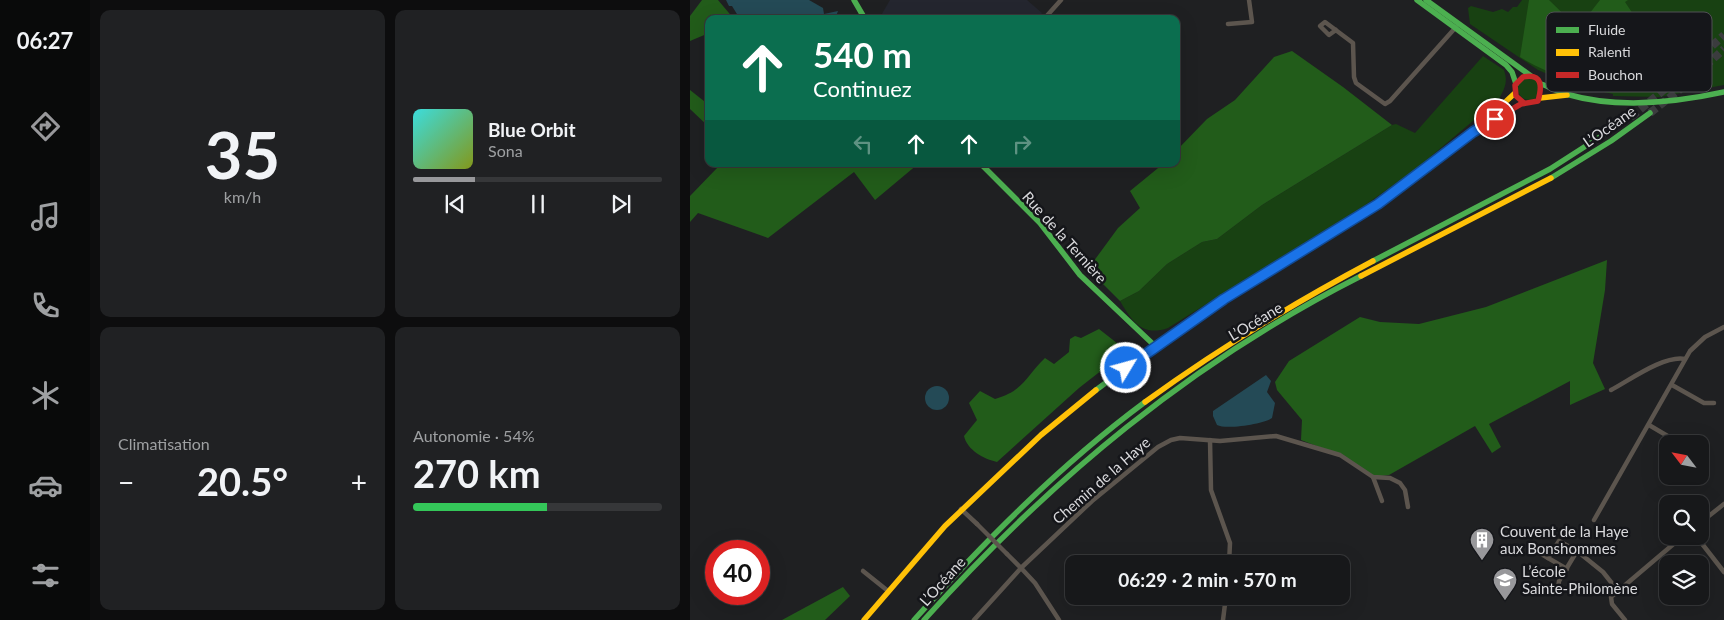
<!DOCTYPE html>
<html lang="fr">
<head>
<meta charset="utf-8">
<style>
  :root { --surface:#17181a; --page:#202123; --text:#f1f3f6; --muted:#9ea0a2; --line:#363739; --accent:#98989b }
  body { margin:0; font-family:Lato,sans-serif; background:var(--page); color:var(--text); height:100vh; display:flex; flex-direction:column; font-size:19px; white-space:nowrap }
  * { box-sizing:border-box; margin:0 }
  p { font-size:16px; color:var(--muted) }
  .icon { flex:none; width:28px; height:28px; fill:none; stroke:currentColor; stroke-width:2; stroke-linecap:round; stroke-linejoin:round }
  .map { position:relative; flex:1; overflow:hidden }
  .drawer { display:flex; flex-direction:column; gap:10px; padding:10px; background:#0d0d0e; width:600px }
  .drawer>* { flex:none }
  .guide { position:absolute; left:15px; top:15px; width:475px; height:152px; border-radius:10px; box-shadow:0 5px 20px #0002,0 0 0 1px var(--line); background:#0b6e4f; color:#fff; overflow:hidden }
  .needle { width:32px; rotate:302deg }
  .fabs { position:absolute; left:969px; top:435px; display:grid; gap:10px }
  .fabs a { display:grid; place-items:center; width:50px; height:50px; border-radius:10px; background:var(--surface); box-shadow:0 5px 20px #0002,0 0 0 1px var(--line); font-size:25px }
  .speed { position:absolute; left:15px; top:540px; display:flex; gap:10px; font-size:25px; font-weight:700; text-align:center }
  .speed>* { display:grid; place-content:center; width:65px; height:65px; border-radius:50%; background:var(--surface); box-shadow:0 5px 20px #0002,0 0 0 1px var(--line); line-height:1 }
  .speed .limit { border:8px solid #d22; background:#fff; color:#111 }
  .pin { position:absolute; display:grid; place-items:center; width:42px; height:42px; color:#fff; margin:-21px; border:2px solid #fff; border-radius:50%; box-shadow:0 1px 5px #0007 }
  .me { position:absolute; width:55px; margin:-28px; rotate:53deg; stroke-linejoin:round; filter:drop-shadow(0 0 4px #0008) }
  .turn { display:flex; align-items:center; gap:18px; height:105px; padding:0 25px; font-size:22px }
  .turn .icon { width:65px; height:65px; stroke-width:2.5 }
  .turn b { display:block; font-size:35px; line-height:42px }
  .lanes { display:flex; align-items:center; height:48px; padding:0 25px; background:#0003; justify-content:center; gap:25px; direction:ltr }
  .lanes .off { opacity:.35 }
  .big { font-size:38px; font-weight:700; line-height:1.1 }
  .drawer .card { flex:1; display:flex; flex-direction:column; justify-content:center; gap:8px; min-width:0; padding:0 18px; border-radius:10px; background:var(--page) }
  .drawer .dial { align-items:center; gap:0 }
  .dial b { font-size:65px; line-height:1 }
  .song { display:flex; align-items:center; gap:15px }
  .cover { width:60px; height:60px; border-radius:8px; background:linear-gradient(135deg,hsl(180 70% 55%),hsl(70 70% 35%)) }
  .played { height:5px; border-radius:2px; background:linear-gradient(90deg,var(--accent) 25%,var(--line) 25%) }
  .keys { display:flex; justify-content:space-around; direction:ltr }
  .heat { display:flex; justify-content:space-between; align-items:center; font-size:28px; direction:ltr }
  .charge { height:8px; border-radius:4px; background:linear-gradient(90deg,#34c759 54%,var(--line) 0) }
  .drawer .tiles { flex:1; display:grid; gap:10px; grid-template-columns:repeat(2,1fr) }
  .trip { position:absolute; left:375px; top:555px; width:285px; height:50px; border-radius:10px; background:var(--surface); box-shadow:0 5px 20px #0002,0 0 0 1px var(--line); font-weight:700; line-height:50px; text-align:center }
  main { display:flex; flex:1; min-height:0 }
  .dock { display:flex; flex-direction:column; width:90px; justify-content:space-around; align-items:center; background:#090a0a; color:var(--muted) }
  .dock .icon { width:35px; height:35px }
  .dock .active { color:var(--accent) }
  .dock b { font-size:22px; color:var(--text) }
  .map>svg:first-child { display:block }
</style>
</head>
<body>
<main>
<nav class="dock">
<b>06:27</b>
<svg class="icon active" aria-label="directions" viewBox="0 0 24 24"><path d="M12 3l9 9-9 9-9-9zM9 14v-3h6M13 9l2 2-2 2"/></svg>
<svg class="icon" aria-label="music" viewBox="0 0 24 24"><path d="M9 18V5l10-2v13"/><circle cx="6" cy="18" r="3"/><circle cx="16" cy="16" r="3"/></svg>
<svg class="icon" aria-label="phone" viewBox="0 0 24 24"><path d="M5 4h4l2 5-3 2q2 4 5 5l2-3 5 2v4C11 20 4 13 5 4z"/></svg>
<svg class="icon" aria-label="climate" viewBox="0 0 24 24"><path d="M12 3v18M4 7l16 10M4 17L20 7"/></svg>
<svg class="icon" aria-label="car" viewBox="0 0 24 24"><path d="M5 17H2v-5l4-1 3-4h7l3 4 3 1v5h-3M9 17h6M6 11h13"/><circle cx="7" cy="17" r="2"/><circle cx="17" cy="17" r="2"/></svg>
<svg class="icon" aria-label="filters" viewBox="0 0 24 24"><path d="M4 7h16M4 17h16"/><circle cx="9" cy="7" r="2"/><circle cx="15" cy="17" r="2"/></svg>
</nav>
<section class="drawer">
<div class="tiles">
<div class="card dial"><b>35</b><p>km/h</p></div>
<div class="card">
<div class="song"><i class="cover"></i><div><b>Blue Orbit</b><p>Sona</p></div></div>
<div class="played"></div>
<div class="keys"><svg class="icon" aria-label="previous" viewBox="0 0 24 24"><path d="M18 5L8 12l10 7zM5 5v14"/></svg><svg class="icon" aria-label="pause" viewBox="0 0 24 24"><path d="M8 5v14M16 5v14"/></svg><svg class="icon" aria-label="next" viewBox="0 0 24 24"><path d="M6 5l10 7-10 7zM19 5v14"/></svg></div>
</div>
<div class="card"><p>Climatisation</p>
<div class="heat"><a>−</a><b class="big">20.5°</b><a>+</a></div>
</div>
<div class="card"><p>Autonomie · 54%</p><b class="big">270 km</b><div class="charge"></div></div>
</div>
</section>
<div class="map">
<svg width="1034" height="620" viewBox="0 0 1034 620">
  <rect width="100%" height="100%" fill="#1f2022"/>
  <path fill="#24262f" d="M200,0H337L352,13L348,19H189Z"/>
  <g fill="#184112">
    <path d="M832,0H1034V85L969,97L923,96V94L886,86L848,70L780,24L778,8L781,6L803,12L812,9L818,12L823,7H827Z"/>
    <path d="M793,56L814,70C818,82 815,88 809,99L726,169L674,206L478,328C452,337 442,321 430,301L449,291L477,264L512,242L527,239L572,205L702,125L706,124L725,133Z"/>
    <circle cx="839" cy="89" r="11"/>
  </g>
  <g fill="#225c1a">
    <path d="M12,0H28L44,19H19V33L0,41V16Z"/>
    <path d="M839,0H859L896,36L878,54L894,65L904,57L915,70L911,76L923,91C890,83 859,75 830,57Z"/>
    <path d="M910,0H938L935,2L943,14H935L943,33L931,63L917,52L919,17L897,34L889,27Z"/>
    <path d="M602,51L653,87L702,125L572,205L527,239L512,242L477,264L449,291L430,301L398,269L428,228L450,208L440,191L473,164H486V151L517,119L545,100L584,57Z"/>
    <path d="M0,90L19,105V127L0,109Z"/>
    <path d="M36,164H81L84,168V164H228L185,200L164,172L78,238L8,213L0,222V196L28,167Z"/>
    <path d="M917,260L915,290L903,363L915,389L880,405V381L799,424L811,447L802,453L785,426L699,475L683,477L650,455L611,440L612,420L587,390L585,382L599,361L670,317L690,322L729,324L796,307Z"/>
    <path d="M409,329L432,347L430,356L389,388L307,462C294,459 277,450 274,436L287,420L279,403L290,391L305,399C335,390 335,377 355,358L364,364L379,352L380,339L385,336L391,338Z"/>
    <path d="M153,587L160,596L135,620H92Z"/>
  </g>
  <g fill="#244a56">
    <path d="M36,0H119L133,8L134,14L148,11L145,19H50L42,6H39Z"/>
    <path d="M576,375L581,381L577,392L585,403L582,418C574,424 536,430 527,425L523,416V411Z"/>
    <circle cx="247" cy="398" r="12"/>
  </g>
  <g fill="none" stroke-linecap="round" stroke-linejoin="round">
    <g stroke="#3b3c3e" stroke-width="8" stroke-dasharray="8 4" stroke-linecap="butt">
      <path d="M960,113L988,91L1034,49"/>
      <path d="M941,117L981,84L1034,35"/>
    </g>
    <g stroke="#5c554e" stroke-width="4.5">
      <path d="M354,19L371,0"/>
      <path d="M538,24L562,22L559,0"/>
      <path d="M646,30L639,35L630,26L635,22L663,43L664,77L666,83L695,104L700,101L766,27"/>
      <path d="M982,385L1014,403H1024"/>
      <path d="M921,390C940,380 974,355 995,359"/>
      <path d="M959,425L986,441"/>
      <path d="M520,440L521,490L540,543L539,564"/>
      <path d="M683,477L692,501"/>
      <path d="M271,509L287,524"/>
      <path d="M904,520L1000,351L1015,337L1034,327"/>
      <path d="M1010,523L1034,504"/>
      <path d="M1006,536L1034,572"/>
      <path d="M840,547L858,558L869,541L887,551"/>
      <path d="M317,554L331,568L402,501L468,447L481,440L490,438L530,441L586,436L650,455L683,477L700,478L710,483L715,490L718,507"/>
      <path d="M858,558L877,569"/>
      <path d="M173,571L198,591"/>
      <path d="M868,589L869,581L887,551L913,572L928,591"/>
      <path d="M284,620L331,568L345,583L369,620"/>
      <path d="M533,620L536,596"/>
      <path d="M935,620L922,604L921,597L993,536"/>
    </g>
    <g stroke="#4caf50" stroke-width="5.5">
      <path d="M164,0L175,19"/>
      <path d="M727,0L816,65L822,72L826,84"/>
      <path d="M736,0L841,76"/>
      <path d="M851,84C860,87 868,92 876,94C927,109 984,103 1034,92"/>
      <path d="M291,164L350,223L390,275L465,346"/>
      <path d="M861,178L921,141L960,113"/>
      <path d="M683,261L860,169L941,117"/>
      <path d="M406,390L490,328L637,237L732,172"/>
      <path d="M224,620C295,541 370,465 455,402"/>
      <path d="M234,620C361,479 501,362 671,276"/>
    </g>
    <g stroke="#ffc107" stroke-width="5.5">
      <path d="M850,98L877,95"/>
      <path d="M732,172L783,132L825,93"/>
      <path d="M671,276L861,178"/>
      <path d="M455,402C528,349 604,303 683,261"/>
      <path d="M174,620L255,526L351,435L406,390"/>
    </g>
    <path stroke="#c62828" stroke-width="5.5" d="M798,123L831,104L848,101C852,87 853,73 833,77L825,85L826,96L834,103"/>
    <path stroke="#5c554e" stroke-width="4.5" d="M287,524L317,554"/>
  </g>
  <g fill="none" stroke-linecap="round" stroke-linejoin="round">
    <defs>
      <path id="route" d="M436,368L534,299L688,204L783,132L805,119"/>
    </defs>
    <use href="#route" stroke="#114b97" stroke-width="12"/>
    <use href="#route" stroke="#1a73e8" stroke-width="9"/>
  </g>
  <defs>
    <symbol id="building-pin" viewBox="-11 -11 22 30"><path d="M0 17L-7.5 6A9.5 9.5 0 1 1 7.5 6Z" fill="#98989b" stroke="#15161a"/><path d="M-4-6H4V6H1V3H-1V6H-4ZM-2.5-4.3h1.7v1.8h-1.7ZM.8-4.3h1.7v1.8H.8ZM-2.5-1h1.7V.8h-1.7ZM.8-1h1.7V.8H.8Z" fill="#fff"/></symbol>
    <symbol id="school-pin" viewBox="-11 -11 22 30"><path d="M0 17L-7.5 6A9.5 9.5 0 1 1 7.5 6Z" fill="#98989b" stroke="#15161a"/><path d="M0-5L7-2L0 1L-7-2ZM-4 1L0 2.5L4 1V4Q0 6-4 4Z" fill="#fff"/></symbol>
  </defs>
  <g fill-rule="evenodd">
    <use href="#building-pin" x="778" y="526" width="28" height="38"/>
    <use href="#school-pin" x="801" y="566" width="28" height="38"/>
  </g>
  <g text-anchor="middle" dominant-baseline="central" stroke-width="5" stroke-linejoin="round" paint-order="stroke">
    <g font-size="15" fill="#d9d9dc" stroke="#15161a">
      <text transform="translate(919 126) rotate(-35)">L’Océane</text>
      <text transform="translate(375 237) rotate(48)">Rue de la Ternière</text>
      <text transform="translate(565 321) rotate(-31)">L’Océane</text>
      <text transform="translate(411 480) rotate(-41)">Chemin de la Haye</text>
      <text transform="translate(252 581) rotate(-48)">L’Océane</text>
    </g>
    <g font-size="15" fill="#d9d9dc" stroke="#15161a" text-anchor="start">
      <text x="810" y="531">Couvent de la Haye<tspan x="810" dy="17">aux Bonshommes</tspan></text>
      <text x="832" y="571">L’école<tspan x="832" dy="17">Sainte-Philomène</tspan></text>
    </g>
  </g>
  <rect x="856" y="12" width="166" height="80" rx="8" fill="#15161a" stroke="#505054" stroke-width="1"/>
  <rect x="866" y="27" width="23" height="6" fill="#4caf50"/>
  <rect x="866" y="49" width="23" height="7" fill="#ffc107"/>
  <rect x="866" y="72" width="23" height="6" fill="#c62828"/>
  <g font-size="14" fill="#d9d9dc">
    <text x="898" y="35">Fluide</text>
    <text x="898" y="57">Ralenti</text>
    <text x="898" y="80">Bouchon</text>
  </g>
</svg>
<div class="fabs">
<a><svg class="needle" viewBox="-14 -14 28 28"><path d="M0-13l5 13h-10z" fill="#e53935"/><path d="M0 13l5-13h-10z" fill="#9ea0a2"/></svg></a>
<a><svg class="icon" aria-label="search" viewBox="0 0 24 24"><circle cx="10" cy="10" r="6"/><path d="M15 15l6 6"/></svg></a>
<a><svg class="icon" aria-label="layers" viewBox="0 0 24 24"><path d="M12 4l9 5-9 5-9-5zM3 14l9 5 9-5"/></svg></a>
</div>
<div class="speed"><div class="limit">40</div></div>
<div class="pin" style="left:805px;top:119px;background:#d93025"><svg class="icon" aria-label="arrive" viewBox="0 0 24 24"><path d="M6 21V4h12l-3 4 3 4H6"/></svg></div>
<svg class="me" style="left:436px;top:368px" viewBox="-20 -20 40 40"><circle r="17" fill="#1a73e8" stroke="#fff" stroke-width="3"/><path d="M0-11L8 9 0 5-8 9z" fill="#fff"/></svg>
<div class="trip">06:29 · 2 min · 570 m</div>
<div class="guide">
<div class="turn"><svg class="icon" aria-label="ahead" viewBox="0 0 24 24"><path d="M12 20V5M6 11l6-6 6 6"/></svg><div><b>540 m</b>Continuez</div></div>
<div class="lanes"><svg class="icon off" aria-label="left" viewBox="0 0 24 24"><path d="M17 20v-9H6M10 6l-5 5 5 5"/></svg><svg class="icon" aria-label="ahead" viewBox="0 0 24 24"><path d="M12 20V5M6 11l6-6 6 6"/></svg><svg class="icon" aria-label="ahead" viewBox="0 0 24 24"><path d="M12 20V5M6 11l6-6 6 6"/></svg><svg class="icon off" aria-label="right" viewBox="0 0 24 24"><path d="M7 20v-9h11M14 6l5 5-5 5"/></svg></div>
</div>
</div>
</main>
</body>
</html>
